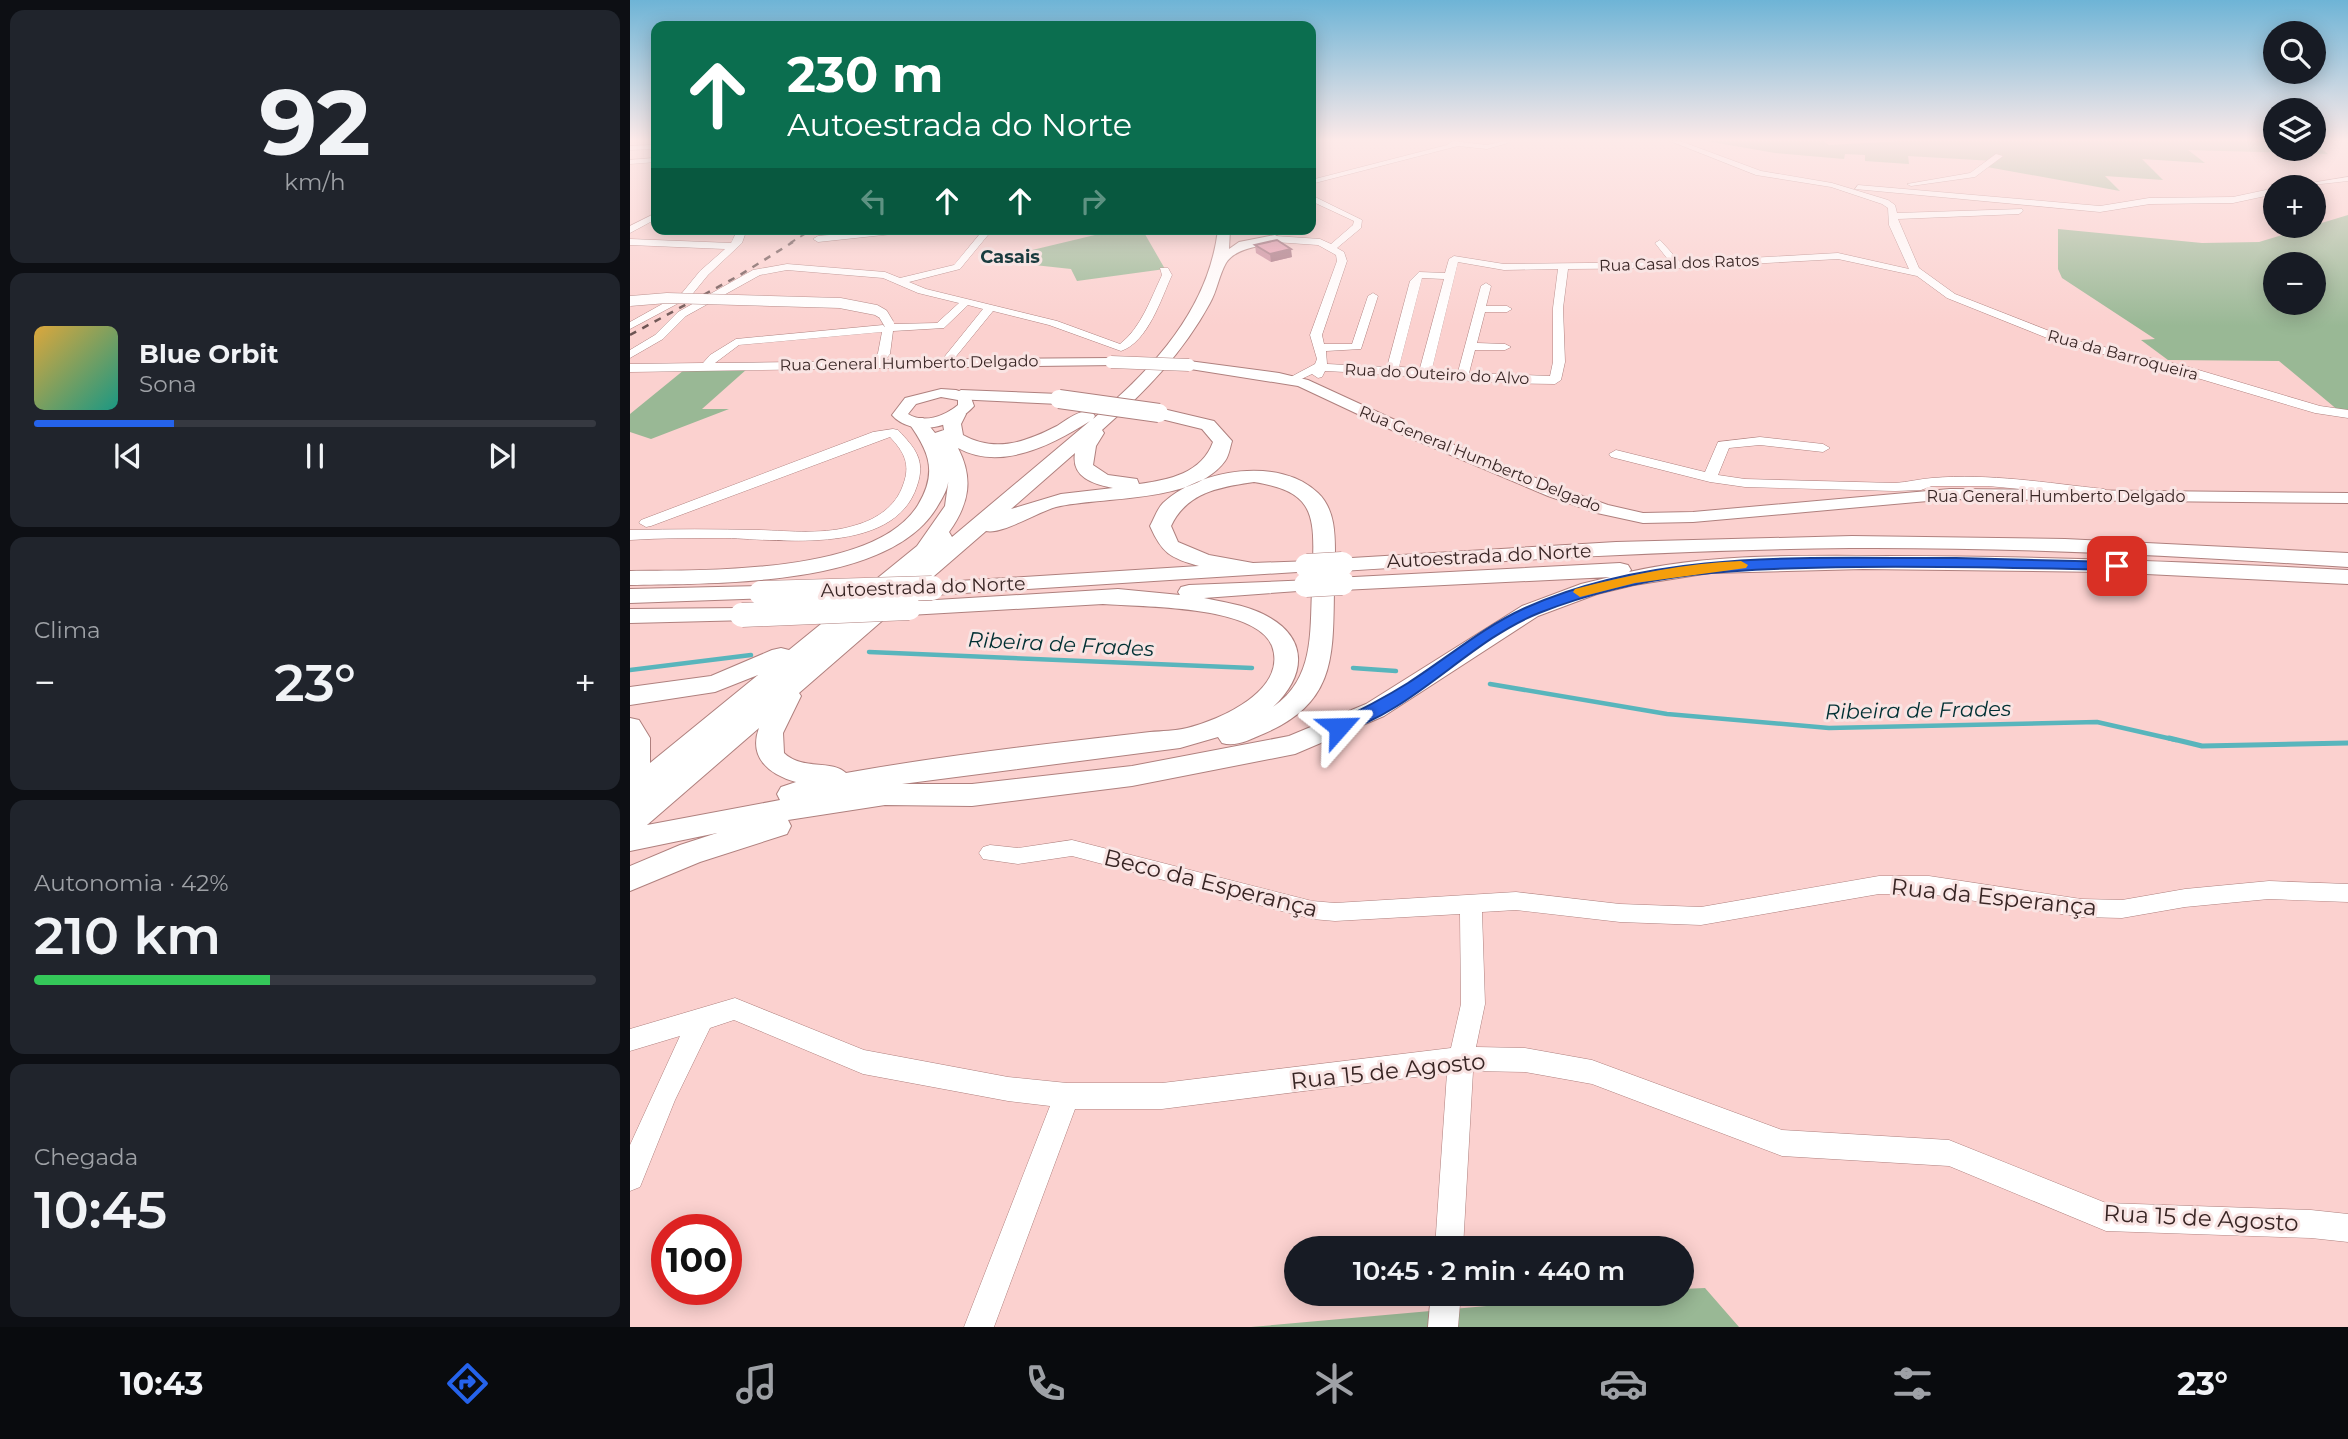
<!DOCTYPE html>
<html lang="pt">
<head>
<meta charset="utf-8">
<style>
  :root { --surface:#171b24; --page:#20242c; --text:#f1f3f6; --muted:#9ea1a6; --line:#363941; --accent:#2563eb }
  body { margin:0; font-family:Montserrat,sans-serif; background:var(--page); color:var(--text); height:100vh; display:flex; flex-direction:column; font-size:26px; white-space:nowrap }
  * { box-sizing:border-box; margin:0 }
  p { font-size:23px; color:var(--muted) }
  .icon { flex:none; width:38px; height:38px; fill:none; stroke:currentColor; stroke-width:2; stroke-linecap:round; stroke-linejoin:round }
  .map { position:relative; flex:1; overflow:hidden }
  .side { display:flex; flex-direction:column; gap:10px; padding:10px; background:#0d0f14; width:630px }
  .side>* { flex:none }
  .top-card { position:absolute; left:21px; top:21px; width:665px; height:214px; border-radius:14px; box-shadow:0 4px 18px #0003; background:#0b6e4f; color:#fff; overflow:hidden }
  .buttons { position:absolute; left:1633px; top:21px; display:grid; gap:14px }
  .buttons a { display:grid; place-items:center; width:63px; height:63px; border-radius:50%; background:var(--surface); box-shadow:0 4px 18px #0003; font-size:35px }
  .speed { position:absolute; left:21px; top:1214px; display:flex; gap:14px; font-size:35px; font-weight:700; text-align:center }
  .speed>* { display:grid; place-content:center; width:91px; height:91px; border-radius:50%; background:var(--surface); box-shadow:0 4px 18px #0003; line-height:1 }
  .speed .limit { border:10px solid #d22; background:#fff; color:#111 }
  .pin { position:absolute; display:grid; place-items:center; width:60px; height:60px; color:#fff; margin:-30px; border-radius:14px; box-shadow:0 4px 10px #0006 }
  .me { position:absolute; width:77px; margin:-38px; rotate:65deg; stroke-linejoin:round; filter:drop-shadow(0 0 5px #0008) }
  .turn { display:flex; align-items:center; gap:24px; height:147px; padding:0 21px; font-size:32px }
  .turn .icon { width:91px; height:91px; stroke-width:2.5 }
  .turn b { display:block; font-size:49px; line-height:60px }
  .lanes { display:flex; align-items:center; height:66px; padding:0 21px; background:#0003; justify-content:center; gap:35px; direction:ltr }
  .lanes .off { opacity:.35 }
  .big { font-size:52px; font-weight:600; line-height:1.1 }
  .side .tile { flex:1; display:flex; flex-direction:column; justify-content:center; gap:10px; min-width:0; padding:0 24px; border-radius:14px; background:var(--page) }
  .side .dial { align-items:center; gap:0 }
  .dial b { font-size:91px; line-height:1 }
  .song { display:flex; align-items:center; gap:21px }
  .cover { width:84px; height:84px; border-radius:10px; background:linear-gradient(135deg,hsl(40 70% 55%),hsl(170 70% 35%)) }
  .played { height:7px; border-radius:4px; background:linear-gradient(90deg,var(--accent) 25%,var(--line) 25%) }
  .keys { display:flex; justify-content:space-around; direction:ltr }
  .heat { display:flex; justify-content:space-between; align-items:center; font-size:38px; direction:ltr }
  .charge { height:10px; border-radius:5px; background:linear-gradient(90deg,#34c759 42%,var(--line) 0) }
  .trip { position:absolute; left:654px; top:1236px; width:410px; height:70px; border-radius:35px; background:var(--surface); box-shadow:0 4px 18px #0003; font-weight:600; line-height:70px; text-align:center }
  .menu { display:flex; height:112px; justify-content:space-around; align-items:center; background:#090b0e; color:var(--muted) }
  .menu .icon { width:49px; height:49px }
  .menu .on { color:var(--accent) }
  .menu b { font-size:32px; color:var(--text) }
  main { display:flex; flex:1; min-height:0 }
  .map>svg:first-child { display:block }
</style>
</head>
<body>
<main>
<section class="side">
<div class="tile dial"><b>92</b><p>km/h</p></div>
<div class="tile">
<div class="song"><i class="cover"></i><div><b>Blue Orbit</b><p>Sona</p></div></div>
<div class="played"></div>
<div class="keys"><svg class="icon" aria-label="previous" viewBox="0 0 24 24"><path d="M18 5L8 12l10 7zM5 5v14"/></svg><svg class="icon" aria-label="pause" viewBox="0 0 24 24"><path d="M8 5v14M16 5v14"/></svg><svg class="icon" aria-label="next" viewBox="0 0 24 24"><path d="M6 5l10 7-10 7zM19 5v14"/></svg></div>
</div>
<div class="tile"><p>Clima</p>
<div class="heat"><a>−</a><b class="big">23°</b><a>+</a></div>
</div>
<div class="tile"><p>Autonomia · 42%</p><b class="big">210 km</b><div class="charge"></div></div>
<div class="tile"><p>Chegada</p><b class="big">10:45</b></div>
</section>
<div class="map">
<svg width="1718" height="1327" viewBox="0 0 1718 1327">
  <rect width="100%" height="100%" fill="#fbd1cf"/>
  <g fill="#99b895" fill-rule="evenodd">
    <path d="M1076,141H1193L1199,145L1269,141H1645V149H1684V141H1703L1684,143L1698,154L1558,150L1575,163L1512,159L1533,180L1475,176L1490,191L1357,167L1364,161L1278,156L1279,164L1235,161V155L1215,154L1214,159L1145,153Z"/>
    <path d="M1718,215V412L1709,411L1649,361L1538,360L1511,340L1525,339L1432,278L1428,269V229L1572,243L1629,242ZM1645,264H1684V303H1645Z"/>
    <path d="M490,229H512L535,269L447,281L441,269L395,264L398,251Z"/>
    <path d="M117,369L72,409H99L21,439L0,432V414L54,370Z"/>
    <path d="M1075,1288L1109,1327H621L1003,1293H1052V1289Z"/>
  </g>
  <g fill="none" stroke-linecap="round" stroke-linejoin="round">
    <g stroke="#58b5bc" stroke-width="4.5">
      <path d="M239,652L622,668"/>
      <path d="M723,668L766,671"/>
      <path d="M0,670L121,655"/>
      <path d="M860,684L1037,714L1199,728L1467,722L1546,740"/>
    </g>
    <path stroke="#58b5bc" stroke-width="5" d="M1539,738L1572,746L1718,743"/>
    <defs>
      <g id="minor">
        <path d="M823,141L857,145L874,141L878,143L857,149L828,146L681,184V180L817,145Z"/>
        <path d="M1040,141H1050L1131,171L1202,183L1258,200L1265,205L1267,213L1392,209L1393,211L1389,214L1268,219L1289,268L1325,294L1440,339L1555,366L1690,406L1718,410V418L1685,413L1547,372L1432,344L1317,298L1287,276L1208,259L1047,268L938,269L933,308L935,362L931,380L925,384C848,384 772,374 695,371L692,377L688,378L682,374L661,384L655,380L685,364L687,359L680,335L707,261L706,255L688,245L645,242L640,239L645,236L690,239L701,244L723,225L724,221L681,201V195L732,220L731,228L707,248L714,252L717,261L692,335L694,344H722L738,296L743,293L748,296L731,349L696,351L697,364L757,367L780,281L789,272L815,273L819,259L824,256L874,264L1040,262L1025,243L1030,240L1050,262L1208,253L1279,269L1259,225L1258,208L1252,204L1201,187L1126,175ZM828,262L874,270L928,269L923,308V362L920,376L839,373L845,350H875L881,347L875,344L847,343L855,312H877L882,309L877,306H856L861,286L856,283L851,286L828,372L802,369ZM792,278L814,279L790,368L769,367Z"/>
        <path d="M26,145V149L0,150V146Z"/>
        <path d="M1366,154L1373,156L1345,177L1281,186L1277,184L1340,173Z"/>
        <path d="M26,158V162L0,164V160Z"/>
        <path d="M1718,177V181L1664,187L1668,185Z"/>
        <path d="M1228,185L1470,206L1519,198L1603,197L1645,188V194L1603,203L1520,204L1470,212L1225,189Z"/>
        <path d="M26,213V219L0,233V226Z"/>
        <path d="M108,229H117L112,243L78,275L60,297L0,329V322L52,293L70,271L95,249L0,245V239L101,243Z"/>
        <path d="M270,229H309L188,242L183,239L188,236Z"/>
        <path d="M354,229H363L330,269L279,282L296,289L427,321L490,344C511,328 521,298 532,275L530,268H538L542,275C531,299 518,342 491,351L419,325L363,311L319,365H311V361L353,309L338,305L314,328L263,331L260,354L254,361L260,364L254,368L0,372V364L73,363L80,355L106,339L253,325L259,321L264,324L307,323L329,303L288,293L253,278L157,270L130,275L56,316L33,339L0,358V350L25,335L48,312L123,270L157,264L255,272L270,278L324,265ZM252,332L248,353L242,361L85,363L109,345Z"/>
        <path d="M263,429L268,430C285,448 296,460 287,486C265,555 153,540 96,538C64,538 32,538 0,540V530C43,529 86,529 130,530C161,531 195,535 226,525C247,519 266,506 273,485C281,464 274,452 260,437L21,526L16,527L9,523L11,520L243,432Z"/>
        <path d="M1130,437L1193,444L1200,448L1193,452L1130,445L1099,448L1088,475L1115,479L1265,483C1278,482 1290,479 1302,478C1359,473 1417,483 1474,489L1481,493L1474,497L1358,486H1302L1291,490L1265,491L1115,487L1080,482L981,457L979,454L986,450L1075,472L1088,442Z"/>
        <path d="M442,840L682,901L705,903L886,892L990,904L1071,907L1249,876H1299L1451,899L1492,900L1555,889L1639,881L1718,884V902L1639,899L1555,907L1492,918L1451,917L1299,894H1249L1071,925L990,922L886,910L852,912L855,1004L846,1047L895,1048L962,1060L1152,1130L1319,1140L1476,1203L1681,1210L1718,1214V1242L1681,1238L1476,1231L1319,1166L1152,1156L962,1084L895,1072L843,1071L833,1248H805L817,1073L532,1109H445L364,1327H334L420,1106L378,1101L233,1074L104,1020L80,1028L45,1100L10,1187L0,1191V1145L50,1036L0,1051V1029L105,998L234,1050L378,1077L437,1083H532L821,1048L831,1004L830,914L705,921L682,919L442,856L388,864L353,859L349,853L353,847L360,845L388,848Z"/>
        <path d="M801,1293H831L828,1327H798Z"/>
      </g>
      <g id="major">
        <path d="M481,358L486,359V365L254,368L247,364L254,360Z"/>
        <path d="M559,361L649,373L678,380L778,426L930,488L978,505L1013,513L1063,512L1320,489L1718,493V503L1320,499L1063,522L1013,523L967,513L918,496L766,432L668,386L554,368L552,365Z"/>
        <path d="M311,389L326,390L340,395L344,406C326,427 282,438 262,415L275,398ZM311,397L328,400V405C315,416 294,424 278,414L286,404Z"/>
      </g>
      <g id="highway">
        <path d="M588,229H600L599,249L609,242L645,235L652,239L650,242C633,246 606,247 596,263C589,275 587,291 580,303C553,353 514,393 472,430L474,433L466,446L463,465L478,475L507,479L509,484C539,480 572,473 583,442L572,429L523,417L520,413L529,408L584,421L602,441C600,447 599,456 595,461C564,504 473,496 426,507C408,512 371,535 356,531L296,583L569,566C540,558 532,553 520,526C524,519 527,509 533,503C569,469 650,456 688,493C706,510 705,537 705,559L986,542L1222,536L1435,539L1718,553V567C1552,556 1386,547 1220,548C1051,550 881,560 712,571L705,569V578L990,563L998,565L1001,570L999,572C1083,553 1172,556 1258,556C1411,556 1565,562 1718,570V584L1476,572L1233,569L1080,573L1004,585L967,594L908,616L754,716L665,754L502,786L342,806L255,805L158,820L161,826L157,834L70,862L0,891V866L50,845L87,833L0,851V718L9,720L20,738V763L128,675L85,692L0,705V687L81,676L142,650L151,648L159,650L287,546L315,506L319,477C318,489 313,497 307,507C259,588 84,583 0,585V571C74,570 245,575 288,505C308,472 299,451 278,422L281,418H293L305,433L314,430L313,424L321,410H333L336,414L331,424L333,435C365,453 396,442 427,426C436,420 445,413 456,411L462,412L465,416L463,419C523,369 579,309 588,229ZM460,421L322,537L319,532C339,504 344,479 328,448C371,472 424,444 460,421ZM445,453C441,478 464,484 483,488L431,494L381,509ZM624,482C679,491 685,509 683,561L623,563L579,555L548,542L541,526C557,492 590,487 624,482ZM683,571L682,580L559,585L551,587L548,592L550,595L488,589L273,602L292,586L294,593L302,595ZM980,577L951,584L892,606L736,704L659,736L502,766L342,784H272L550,748L588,737L592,743C606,747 619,740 633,734C706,703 703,657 704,588L712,590ZM682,590C680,634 684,679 643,707C678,674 678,636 633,614C615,605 593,602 574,598ZM473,604C511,607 626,605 642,646C658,690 590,720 557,728C545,731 532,731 520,732C497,735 474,737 451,740C373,749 294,759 216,773C201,759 173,771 154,753L153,733L171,696L169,693L268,607L271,613L279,615ZM129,728C118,758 140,775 166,782L151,787L147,794L150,800L17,825Z"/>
        <path d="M331,390L429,394L438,399L429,404L325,399L322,395Z"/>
        <path d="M131,586L139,588L142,593L139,598L0,603V589Z"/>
        <path d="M112,608L120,610L124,615L120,620L0,623V609Z"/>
      </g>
    </defs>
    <use href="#minor" stroke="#af807e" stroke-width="1"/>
    <use href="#major" stroke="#af807e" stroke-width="2"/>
    <use href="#highway" stroke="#af807e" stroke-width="2"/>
    <use href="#minor" fill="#fff" fill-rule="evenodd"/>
    <use href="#major" fill="#fff" fill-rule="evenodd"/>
    <use href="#highway" fill="#fff" fill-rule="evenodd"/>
    <path stroke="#6d5453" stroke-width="2" stroke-dasharray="6 6" stroke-linecap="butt" d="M160,243L183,229"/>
    <path stroke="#6d5453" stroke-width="2.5" stroke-dasharray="7 7" stroke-linecap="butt" d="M0,335L110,275L163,242"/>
    <defs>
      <path id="minor-bridge" d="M0,301L37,298L210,303L246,310L253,314L259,324"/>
      <path id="major-bridge" d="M481,362L559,365"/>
      <path id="highway-bridge-far1" d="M429,399L529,413"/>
      <g id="highway-bridge">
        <path d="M677,566L712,564"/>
        <path d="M676,585L712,583"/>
        <path d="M131,593L302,588"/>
        <path d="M112,615L279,608"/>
      </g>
    </defs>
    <use href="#minor-bridge" stroke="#af807e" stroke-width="11" stroke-linecap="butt"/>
    <use href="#major-bridge" stroke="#af807e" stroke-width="13" stroke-linecap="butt"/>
    <use href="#highway-bridge-far1" stroke="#af807e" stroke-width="20" stroke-linecap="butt"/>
    <use href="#highway-bridge" stroke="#af807e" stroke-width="25" stroke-linecap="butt"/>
    <use href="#minor-bridge" stroke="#fff" stroke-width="10"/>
    <use href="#major-bridge" stroke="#fff" stroke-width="12"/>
    <use href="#highway-bridge-far1" stroke="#fff" stroke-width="18"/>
    <use href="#highway-bridge" stroke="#fff" stroke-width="24"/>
  </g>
  <path fill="#c68898" d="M625,245L662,257L641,262L626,253Z"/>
  <g fill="#a16f7c">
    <path d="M681,218H682L683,229H681Z"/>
    <path d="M79,229H98L97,233L82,235Z"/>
    <path d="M650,229H680L651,234Z"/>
    <path d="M661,249L662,257L641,262L640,254Z"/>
  </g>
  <path fill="#e69eb1" stroke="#a16f7c" stroke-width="2" d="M647,240L661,249L640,254L625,245Z"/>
  <linearGradient id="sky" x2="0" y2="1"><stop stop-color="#6eb4d6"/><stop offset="0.43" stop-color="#fdeae9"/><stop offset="1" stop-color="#fdeae9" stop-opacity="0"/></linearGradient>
  <rect width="1718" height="326" fill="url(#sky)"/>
  <path fill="#2563eb" stroke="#184099" stroke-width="2" d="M1326,558L1487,562L1494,566L1487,570C1400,568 1314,566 1227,567C1114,568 1016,571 909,613C837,642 785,711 709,733L701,727L703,723C729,711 754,698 778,683C817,658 853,627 895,608C1028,548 1183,559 1326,558Z"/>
  <path fill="#f59e0b" d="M1111,561L1118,565L1116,568L1005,583L950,597L943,592L945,589C1000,575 1055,563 1111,561Z"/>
  <g text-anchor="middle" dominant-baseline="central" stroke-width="6" stroke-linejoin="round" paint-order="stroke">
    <g font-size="16" fill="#382524" stroke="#f9e4e3">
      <text transform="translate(1049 263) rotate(-2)">Rua Casal dos Ratos</text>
      <text transform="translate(1493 355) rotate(15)">Rua da Barroqueira</text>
      <text transform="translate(279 363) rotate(-1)">Rua General Humberto Delgado</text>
      <text transform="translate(807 374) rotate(3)">Rua do Outeiro do Alvo</text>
      <text transform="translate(850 459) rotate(22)">Rua General Humberto Delgado</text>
      <text x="1426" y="496">Rua General Humberto Delgado</text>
    </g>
    <g font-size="18" font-weight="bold" fill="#1a3c3f" stroke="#f9e4e3">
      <text x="380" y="257">Casais</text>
    </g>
    <g font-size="19" fill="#382524" stroke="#f9e4e3">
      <text transform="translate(859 556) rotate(-3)">Autoestrada do Norte</text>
      <text transform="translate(293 587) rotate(-2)">Autoestrada do Norte</text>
    </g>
    <g font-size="21" font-style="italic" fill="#003033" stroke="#f9e4e3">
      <text transform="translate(431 644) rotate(3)">Ribeira de Frades</text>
      <text transform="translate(1288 710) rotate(-1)">Ribeira de Frades</text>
    </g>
    <g font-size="23" fill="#382524" stroke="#f9e4e3">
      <text transform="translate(581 883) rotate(14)">Beco da Esperança</text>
      <text transform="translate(1364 897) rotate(6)">Rua da Esperança</text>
      <text transform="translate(758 1071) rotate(-6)">Rua 15 de Agosto</text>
      <text transform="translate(1571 1218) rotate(3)">Rua 15 de Agosto</text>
    </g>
  </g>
</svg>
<div class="buttons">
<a><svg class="icon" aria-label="search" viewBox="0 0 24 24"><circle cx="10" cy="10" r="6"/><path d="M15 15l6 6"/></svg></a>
<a><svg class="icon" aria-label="layers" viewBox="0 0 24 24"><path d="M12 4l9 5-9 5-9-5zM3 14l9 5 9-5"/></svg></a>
<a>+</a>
<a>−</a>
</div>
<div class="speed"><div class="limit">100</div></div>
<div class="pin" style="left:1487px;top:566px;background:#d93025"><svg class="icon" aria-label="arrive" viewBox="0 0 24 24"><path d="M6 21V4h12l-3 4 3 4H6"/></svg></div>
<svg class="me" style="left:709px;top:727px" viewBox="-20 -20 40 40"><path d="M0-17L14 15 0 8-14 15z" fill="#2563eb" stroke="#fff" stroke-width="4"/></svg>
<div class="trip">10:45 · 2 min · 440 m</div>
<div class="top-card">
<div class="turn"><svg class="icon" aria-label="ahead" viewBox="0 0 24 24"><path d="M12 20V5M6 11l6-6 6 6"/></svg><div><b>230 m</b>Autoestrada do Norte</div></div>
<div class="lanes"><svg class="icon off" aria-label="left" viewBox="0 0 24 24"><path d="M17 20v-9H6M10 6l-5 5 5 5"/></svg><svg class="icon" aria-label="ahead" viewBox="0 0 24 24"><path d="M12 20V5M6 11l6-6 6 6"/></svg><svg class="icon" aria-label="ahead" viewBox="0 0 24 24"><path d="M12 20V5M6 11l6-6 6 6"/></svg><svg class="icon off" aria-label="right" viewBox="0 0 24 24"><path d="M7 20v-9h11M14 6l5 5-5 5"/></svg></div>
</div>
</div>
</main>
<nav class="menu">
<b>10:43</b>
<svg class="icon on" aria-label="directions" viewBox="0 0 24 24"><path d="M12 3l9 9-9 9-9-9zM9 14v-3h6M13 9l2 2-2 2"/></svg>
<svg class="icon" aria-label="music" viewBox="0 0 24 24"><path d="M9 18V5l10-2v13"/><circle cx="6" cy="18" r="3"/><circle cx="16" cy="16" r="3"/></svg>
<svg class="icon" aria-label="phone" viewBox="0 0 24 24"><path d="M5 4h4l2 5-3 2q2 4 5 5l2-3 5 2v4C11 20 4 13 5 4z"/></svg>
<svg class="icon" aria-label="climate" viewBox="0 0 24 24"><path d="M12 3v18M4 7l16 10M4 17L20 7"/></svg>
<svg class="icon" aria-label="car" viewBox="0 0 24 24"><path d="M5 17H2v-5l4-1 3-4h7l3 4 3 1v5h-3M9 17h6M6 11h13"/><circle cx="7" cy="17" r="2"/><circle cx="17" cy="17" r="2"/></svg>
<svg class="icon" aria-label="filters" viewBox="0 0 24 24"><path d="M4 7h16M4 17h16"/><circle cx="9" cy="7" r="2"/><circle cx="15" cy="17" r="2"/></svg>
<b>23°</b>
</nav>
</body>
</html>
